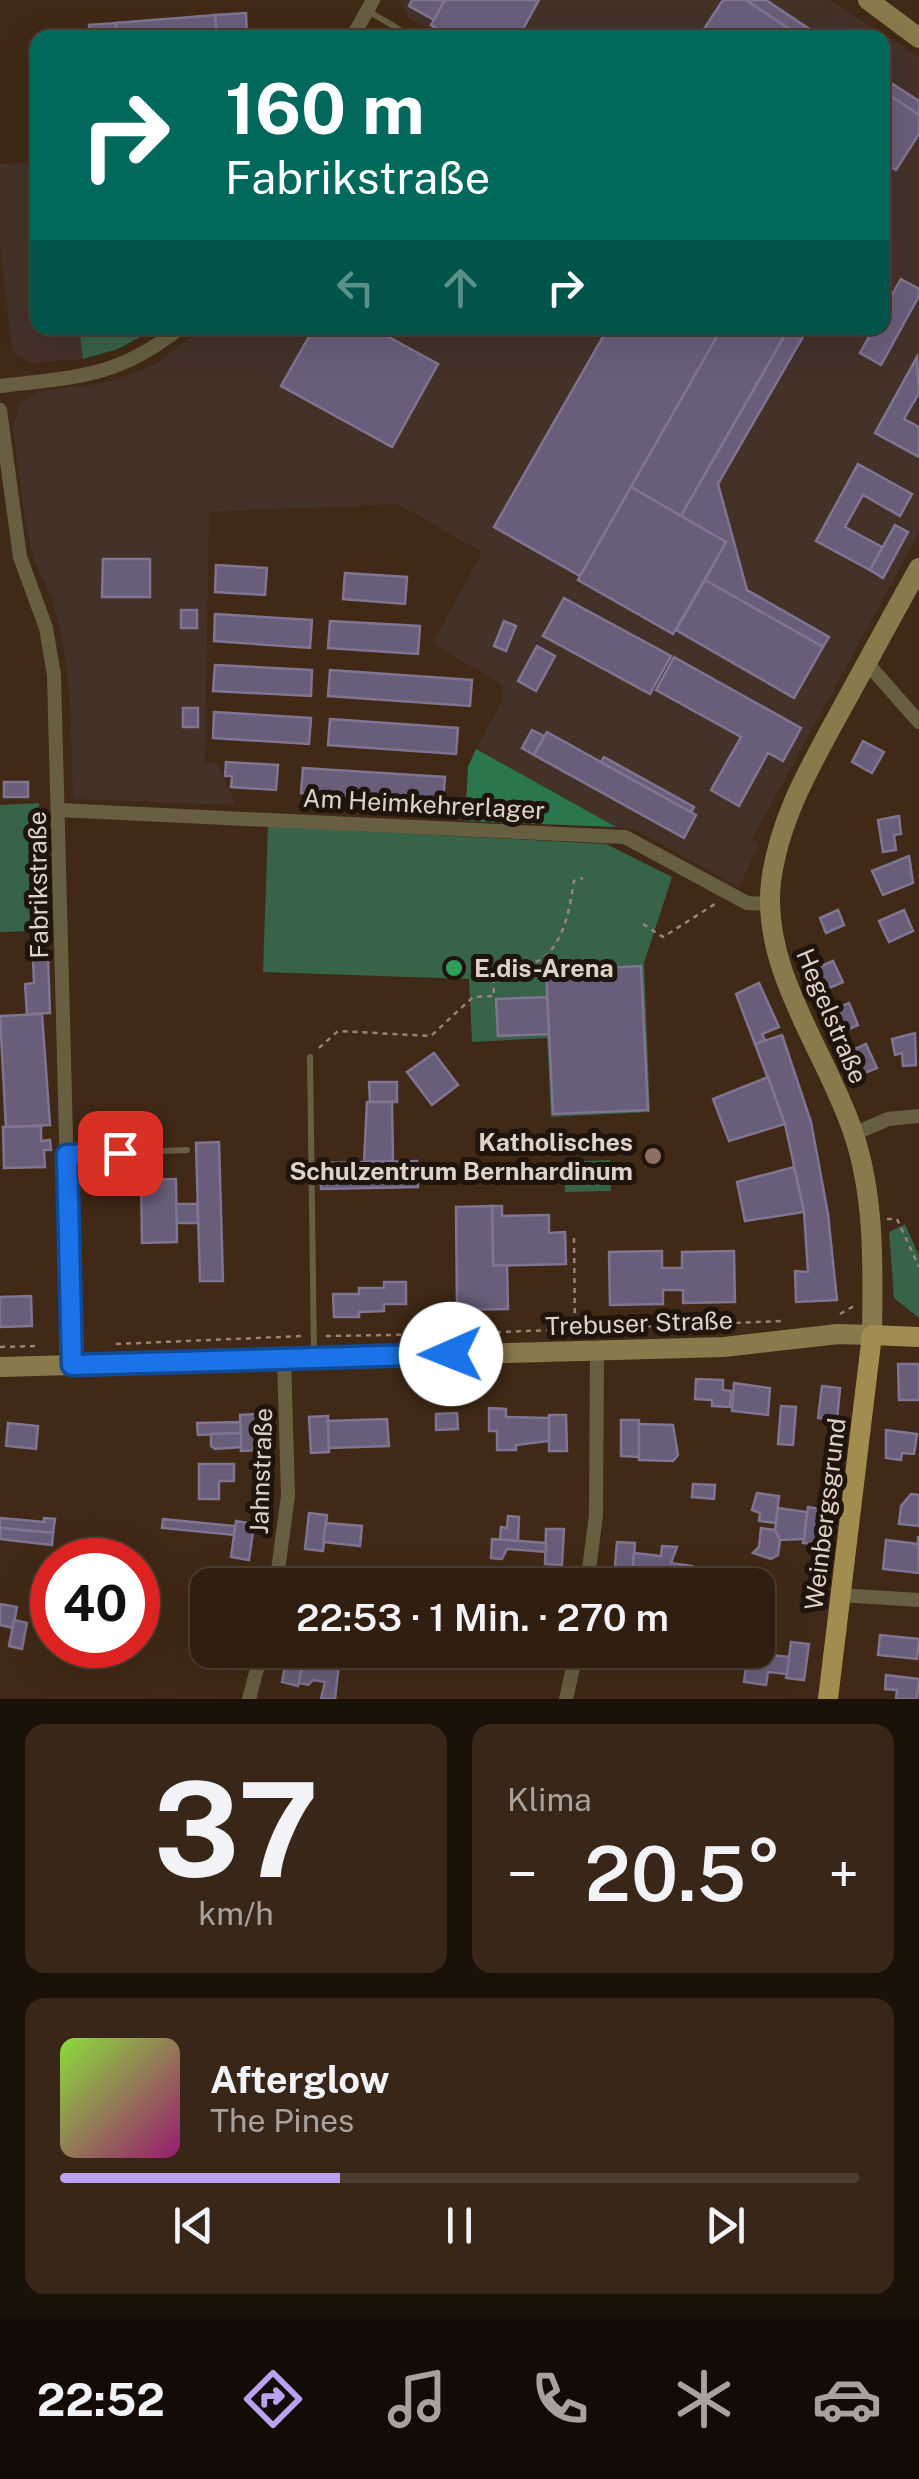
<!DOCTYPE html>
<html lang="de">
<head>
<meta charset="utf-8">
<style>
  :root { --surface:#301f10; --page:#382719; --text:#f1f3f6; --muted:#a8a29f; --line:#4b3d30; --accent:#bca0f2 }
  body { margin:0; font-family:"Public Sans",sans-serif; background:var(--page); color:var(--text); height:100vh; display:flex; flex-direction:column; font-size:38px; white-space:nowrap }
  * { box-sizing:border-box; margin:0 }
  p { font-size:32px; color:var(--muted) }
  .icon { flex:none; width:55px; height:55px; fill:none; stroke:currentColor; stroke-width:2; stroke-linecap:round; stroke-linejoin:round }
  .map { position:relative; height:1699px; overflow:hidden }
  .panel { display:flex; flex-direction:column; gap:25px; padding:25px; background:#1a1109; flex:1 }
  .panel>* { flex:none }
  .top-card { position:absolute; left:30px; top:30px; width:860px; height:305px; border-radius:20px; box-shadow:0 10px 40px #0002,0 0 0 2px var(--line); background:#00695c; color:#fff; overflow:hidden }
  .speed { position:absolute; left:30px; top:1538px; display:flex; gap:20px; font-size:50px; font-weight:700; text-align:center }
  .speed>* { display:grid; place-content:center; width:130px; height:130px; border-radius:50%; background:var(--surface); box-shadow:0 10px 40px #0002,0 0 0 2px var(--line); line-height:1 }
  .speed .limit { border:15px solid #d22; background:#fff; color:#111 }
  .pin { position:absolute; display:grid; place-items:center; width:85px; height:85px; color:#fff; margin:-42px; border-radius:20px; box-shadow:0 5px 15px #0006 }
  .me { position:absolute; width:110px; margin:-55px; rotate:269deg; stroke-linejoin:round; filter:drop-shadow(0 0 8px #0008) }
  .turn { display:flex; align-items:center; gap:35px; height:210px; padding:0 30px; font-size:45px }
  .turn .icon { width:130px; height:130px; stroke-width:2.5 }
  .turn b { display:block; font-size:70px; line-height:85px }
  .lanes { display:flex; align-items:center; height:95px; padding:0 30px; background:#0003; justify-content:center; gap:50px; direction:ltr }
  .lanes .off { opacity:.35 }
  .big { font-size:75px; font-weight:600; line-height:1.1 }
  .panel .tile { flex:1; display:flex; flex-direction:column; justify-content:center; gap:15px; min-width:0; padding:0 35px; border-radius:20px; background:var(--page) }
  .panel .dial { align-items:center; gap:0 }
  .dial b { font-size:130px; line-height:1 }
  .song { display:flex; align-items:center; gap:30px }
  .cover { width:120px; height:120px; border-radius:15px; background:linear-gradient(135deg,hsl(90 70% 55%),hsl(320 70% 35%)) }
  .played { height:10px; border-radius:5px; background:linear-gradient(90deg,var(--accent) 35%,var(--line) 35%) }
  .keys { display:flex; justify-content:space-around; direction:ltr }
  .heat { display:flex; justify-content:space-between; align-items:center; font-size:55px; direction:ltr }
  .panel .tiles { flex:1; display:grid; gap:25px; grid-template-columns:1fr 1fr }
  .tile:last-child { grid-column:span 2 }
  .trip { position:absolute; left:190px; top:1568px; width:585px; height:100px; border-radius:20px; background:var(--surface); box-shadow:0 10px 40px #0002,0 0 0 2px var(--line); font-weight:600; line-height:100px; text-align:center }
  .tabs { display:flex; height:160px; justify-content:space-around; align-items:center; background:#130c06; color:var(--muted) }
  .tabs .icon { width:70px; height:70px }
  .tabs .current { color:var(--accent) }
  .tabs b { font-size:45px; color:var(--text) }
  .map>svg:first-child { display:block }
</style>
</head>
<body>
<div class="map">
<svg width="919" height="1699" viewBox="0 0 919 1699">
  <rect width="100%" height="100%" fill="#402916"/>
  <g fill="#443229">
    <path d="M400,0H830L919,57V533L752,839L759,844L739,887L635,830L616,827L476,749L503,700L502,685L433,643L482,552L398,504L209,512L205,762L217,763L236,805L73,799L70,698L63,643L52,597L34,561L25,520L13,428L20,403L40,391L98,384L129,375L157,363L190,337L197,328H882V38L443,37L408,17Z"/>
    <path d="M37,162L38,328H79L83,359L31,363L18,357L12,348L0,246V164Z"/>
  </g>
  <g fill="#376348">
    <path d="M79,328H157L118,349L83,359Z"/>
    <path d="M39,803L43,931L0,932V805Z"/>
    <path d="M268,826L606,844L672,877L644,963L650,1112L551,1117L547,1038L472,1042L469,979L263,972Z"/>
    <path d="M610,1160L611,1191L565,1192L564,1162Z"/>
    <path d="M905,1224L919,1256V1318L894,1298L889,1232Z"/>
  </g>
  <path fill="#2b774d" d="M476,749L616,827L465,821L468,767Z"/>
  <g fill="#695e7a" stroke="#7f7491" stroke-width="2.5">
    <path d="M412,0H445L434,20L409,6Z"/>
    <path d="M445,0H539L518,38H453L431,25Z"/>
    <path d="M723,0H746L803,38H698Z"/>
    <path d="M746,0H766L823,38H803Z"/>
    <path d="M246,13L247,38H217L215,15Z"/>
    <path d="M215,15L217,38H117L116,23Z"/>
    <path d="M116,23V36L90,38L89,25Z"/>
    <path d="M882,77L919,101V115L882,90Z"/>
    <path d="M882,90L919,115V134L896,170L882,161Z"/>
    <path d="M38,174V240L34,241L29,175Z"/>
    <path d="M901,279L919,289V296L881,365L860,353L874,328H882V312Z"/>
    <path d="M314,328H372L438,364L392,447L281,386Z"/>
    <path d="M608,328H722L580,576L494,527Z"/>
    <path d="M722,328H789L681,516L631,487Z"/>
    <path d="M789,328H808L718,484L747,590L829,637L823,647L705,580L726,542L681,516Z"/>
    <path d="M917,357L919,393L904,419L919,427V457L875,433Z"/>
    <path d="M858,464L912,494L900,516L863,495L845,527L882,547L870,570L816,541Z"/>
    <path d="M631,487L726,542L673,634L578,580Z"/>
    <path d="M895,525L908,532L883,578L870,570Z"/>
    <path d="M103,559H150V597H102Z"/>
    <path d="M216,565L267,568L265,595L215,592Z"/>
    <path d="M345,573L407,577L405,604L343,599Z"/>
    <path d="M705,580L823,647L794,698L676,630Z"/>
    <path d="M564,598L671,656L650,694L543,636Z"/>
    <rect x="181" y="610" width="16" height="18"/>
    <path d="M215,614L312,620L310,648L214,641Z"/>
    <path d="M330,621L420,626L418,654L328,648Z"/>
    <path d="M504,621L516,626L506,651L494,646Z"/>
    <path d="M537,646L555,656L536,691L518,681Z"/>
    <path d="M674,657L801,728L783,761L768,753L739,806L711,790L741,737L656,690Z"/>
    <path d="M215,665L312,670L311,696L213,691Z"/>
    <path d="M330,670L472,680L470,706L328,696Z"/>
    <rect x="183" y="708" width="15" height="19"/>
    <path d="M214,712L311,718L309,744L213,738Z"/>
    <path d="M330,719L458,728L456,754L328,745Z"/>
    <path d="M532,730L544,736L534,755L522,748Z"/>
    <path d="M547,732L696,815L684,838L534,755Z"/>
    <path d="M863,741L884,752L872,773L852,762Z"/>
    <path d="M604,757L694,807L691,812L601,762Z"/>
    <path d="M226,762L278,765L276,790L231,787L232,776H225Z"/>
    <path d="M303,768L445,777L443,803L301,793Z"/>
    <rect x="4" y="782" width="24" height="15"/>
    <path d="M899,816L901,834L894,835L896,850L883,852L878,820Z"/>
    <path d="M909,856L913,883L883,895L872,871Z"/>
    <path d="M838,910L844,925L826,933L820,918Z"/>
    <path d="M904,910L913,931L889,942L879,921Z"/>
    <path d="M33,959H48L50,1013L27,1014L25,984L34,983Z"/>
    <path d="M833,961L843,982L820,992L810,971Z"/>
    <path d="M641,966L648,1110L553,1114L546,971Z"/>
    <path d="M759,983L779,1027L762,1034L765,1040L755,1044L736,994Z"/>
    <path d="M547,997L549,1034L498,1036L496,999Z"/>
    <path d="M849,1003L858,1025L845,1031L841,1020L833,1023L828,1011Z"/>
    <path d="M42,1014L50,1125L6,1127L0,1016Z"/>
    <path d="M915,1033L916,1065L903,1066L902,1053L895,1055L892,1039Z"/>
    <path d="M782,1035L811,1122L828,1214L837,1300L796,1302L795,1271L808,1272L804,1212L785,1124L755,1044Z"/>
    <path d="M866,1044L877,1068L862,1074L859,1067L854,1070L846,1053Z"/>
    <path d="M434,1053L458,1085L432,1105L407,1072Z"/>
    <path d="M768,1077L785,1124L729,1141L713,1099Z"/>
    <path d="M369,1082H397V1102H370Z"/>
    <path d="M367,1102H392L393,1161L364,1162Z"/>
    <path d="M41,1126V1141L50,1140L51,1150H44L45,1167L4,1168L3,1127Z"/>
    <path d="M219,1142L223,1281H200L196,1143Z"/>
    <path d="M417,1161L418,1187L321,1189L320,1163Z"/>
    <path d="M794,1167L804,1212L745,1221L737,1182Z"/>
    <path d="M176,1179L177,1242L142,1243L141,1180Z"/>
    <path d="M176,1204H197L198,1223H177Z"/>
    <path d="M492,1206H502V1216L549,1215V1233L565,1232L566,1264L493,1266Z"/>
    <path d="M492,1206L493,1266L507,1265L508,1309L457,1310L456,1207Z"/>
    <path d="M662,1251V1268H682V1252L734,1251L735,1302L683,1303V1290H663V1304L610,1305L609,1252Z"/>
    <path d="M384,1282H406V1304H384V1311L359,1312V1317H334L333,1294H359V1288H384Z"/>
    <path d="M31,1296L32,1326L0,1327V1297Z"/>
    <path d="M898,1364H919V1400H899Z"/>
    <path d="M696,1379L723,1380V1390L731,1391L730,1407L712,1406V1400L695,1399Z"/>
    <path d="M734,1383L770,1388L768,1415L732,1411Z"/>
    <path d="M822,1386L840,1388L837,1420L818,1418Z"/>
    <path d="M781,1406L796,1407L793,1445L778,1444Z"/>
    <path d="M489,1408L506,1409V1417L549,1418V1441L516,1445V1450H497V1431H489Z"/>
    <path d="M457,1413L458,1429L436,1430V1414Z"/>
    <path d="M258,1414L259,1450L241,1451L240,1415Z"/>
    <path d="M549,1415H566L567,1451H549Z"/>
    <path d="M328,1416L329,1452L311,1453L309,1417Z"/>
    <path d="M387,1419L389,1446L329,1448L328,1421Z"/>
    <path d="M621,1420H639V1457L621,1456Z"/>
    <path d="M240,1422L241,1433L198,1435L197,1423Z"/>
    <path d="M8,1423L38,1426L36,1449L6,1446Z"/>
    <path d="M639,1424L673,1425L678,1455L673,1461L639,1460Z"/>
    <path d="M886,1430L917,1434L914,1454L902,1453L901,1460L886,1458Z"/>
    <path d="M241,1433V1447L215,1449L211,1446V1434Z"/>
    <path d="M199,1464H234V1481H219V1499H199Z"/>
    <path d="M693,1484L715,1485L714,1499L692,1497Z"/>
    <path d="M757,1493L779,1496L776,1523L759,1521L760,1513L752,1510Z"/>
    <path d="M911,1494L919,1495V1526L899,1524L901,1506Z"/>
    <path d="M808,1507L826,1510L821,1545L803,1543Z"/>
    <path d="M778,1508L807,1512L804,1539L780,1540L775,1530Z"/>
    <path d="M309,1513L327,1515L323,1551L305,1549Z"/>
    <path d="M508,1516L519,1517L518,1541L500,1540L501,1527L507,1528Z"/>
    <path d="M0,1518L44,1522V1518L55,1519L53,1533L0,1528Z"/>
    <path d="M163,1519L235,1526L234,1535L162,1528Z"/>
    <path d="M236,1521L254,1524L249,1560L231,1557Z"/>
    <path d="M326,1523L362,1526L360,1546L323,1542Z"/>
    <path d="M0,1528L53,1533L52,1545L0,1539Z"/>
    <path d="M761,1528L775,1530L780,1540L778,1555L771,1559L753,1553L759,1547Z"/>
    <path d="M546,1529H564L562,1565L545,1564Z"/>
    <path d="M918,1536L919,1573L883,1569L886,1540L918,1544Z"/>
    <path d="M492,1539L546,1543V1552L507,1549L502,1559L491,1558Z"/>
    <path d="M617,1542L635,1543L632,1580L614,1578Z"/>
    <path d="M662,1546L677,1547L671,1563L692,1566L690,1584L664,1585L665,1575L646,1573V1578L632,1576L634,1553L661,1556Z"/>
    <path d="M0,1604L17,1607L13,1628L0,1625Z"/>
    <path d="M14,1620L27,1623L22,1649L9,1646Z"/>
    <path d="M880,1635L919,1639L917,1659L878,1655Z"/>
    <path d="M791,1642L809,1644L804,1680L786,1678Z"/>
    <path d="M288,1650L305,1651L298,1686L282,1682Z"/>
    <path d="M482,1650H530L529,1657L503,1653L502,1664L481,1661Z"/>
    <path d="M748,1652L789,1657L787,1674L768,1672L766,1685L744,1682Z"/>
    <path d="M304,1658L339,1664L335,1699H321L325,1682L313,1680L308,1685L299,1683Z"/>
    <path d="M886,1675L919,1679L917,1699H896L897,1690L885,1689Z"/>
  </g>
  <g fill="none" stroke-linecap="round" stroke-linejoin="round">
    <g stroke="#978476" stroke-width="2.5" stroke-dasharray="5 5" stroke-linecap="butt">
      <path d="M643,924L663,937L718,902"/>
      <path d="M319,1048L338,1031L431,1036L473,997L494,996L493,966C505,965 522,967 533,963C563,953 570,907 574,881L583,878"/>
      <path d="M887,1219H897L919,1267"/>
      <path d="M574,1238L575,1329"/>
      <path d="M840,1314L854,1306"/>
      <path d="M326,1336L450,1334L783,1321"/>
      <path d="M116,1344L303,1336"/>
      <path d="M0,1347L38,1346"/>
    </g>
    <g stroke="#685f42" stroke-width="6">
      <path d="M368,11L414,38"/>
      <path d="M310,1057L314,1356"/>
      <path d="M68,1155L187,1150"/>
    </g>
    <g stroke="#685f42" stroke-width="14">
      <path d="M352,38L373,0"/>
      <path d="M0,386C76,377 117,378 180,328"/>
      <path d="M0,410L20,557L46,628L54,675L72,1365"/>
      <path d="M867,663L919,722"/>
      <path d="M59,810L625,837L747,903L770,904"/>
      <path d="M854,1134L888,1119L919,1116"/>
      <path d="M276,1585L288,1496L284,1358"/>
      <path d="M587,1585L596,1515L597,1351"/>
      <path d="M840,1595L919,1600"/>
      <path d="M249,1699L262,1650"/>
      <path d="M566,1699L577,1650"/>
    </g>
    <g stroke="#887a4a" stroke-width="20">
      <path d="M868,0L919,38"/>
      <path d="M0,1367L724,1347L838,1334L872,1335C873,1268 875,1196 853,1132C826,1051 761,971 771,882C779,818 812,763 842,708C868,661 893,614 919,568"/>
    </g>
    <path stroke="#a18e4f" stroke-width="20" d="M828,1699L872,1335L919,1337"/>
  </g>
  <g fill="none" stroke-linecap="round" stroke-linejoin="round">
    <defs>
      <path id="route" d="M120,1153L67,1155L72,1365L451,1354"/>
    </defs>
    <use href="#route" stroke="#114b97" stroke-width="25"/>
    <use href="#route" stroke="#1a73e8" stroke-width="18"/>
  </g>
  <circle fill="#2e9e5b" stroke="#1f150c" stroke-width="4" cx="454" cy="968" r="10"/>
  <circle fill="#8d6e63" stroke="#1f150c" stroke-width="4" cx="653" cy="1156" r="10"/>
  <g text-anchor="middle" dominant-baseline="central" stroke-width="10" stroke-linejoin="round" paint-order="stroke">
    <g font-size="25" fill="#e1d2c7" stroke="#1f150c">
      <text transform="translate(424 804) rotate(3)">Am Heimkehrerlager</text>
      <text transform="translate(38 885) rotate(-91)">Fabrikstraße</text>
      <text transform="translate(832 1016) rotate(67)">Hegelstraße</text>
      <text transform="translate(639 1323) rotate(-2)">Trebuser Straße</text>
      <text transform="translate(261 1471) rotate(-88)">Jahnstraße</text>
      <text transform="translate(825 1514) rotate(-83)">Weinbergsgrund</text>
    </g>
    <g font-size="25" font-weight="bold" fill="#e1d2c7" stroke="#1f150c" text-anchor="start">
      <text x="474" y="968">E.dis-Arena</text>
      <text x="633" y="1142" text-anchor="end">Katholisches<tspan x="633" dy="29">Schulzentrum Bernhardinum</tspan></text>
    </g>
  </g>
</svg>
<div class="speed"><div class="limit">40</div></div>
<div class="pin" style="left:120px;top:1153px;background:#d93025"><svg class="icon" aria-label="arrive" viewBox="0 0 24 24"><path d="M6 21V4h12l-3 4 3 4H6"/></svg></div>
<svg class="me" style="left:451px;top:1354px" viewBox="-20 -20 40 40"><circle r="19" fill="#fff"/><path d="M0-13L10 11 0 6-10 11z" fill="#1a73e8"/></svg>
<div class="trip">22:53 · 1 Min. · 270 m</div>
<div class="top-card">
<div class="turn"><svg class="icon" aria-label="right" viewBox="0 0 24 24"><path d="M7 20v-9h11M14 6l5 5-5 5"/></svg><div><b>160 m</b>Fabrikstraße</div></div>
<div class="lanes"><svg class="icon off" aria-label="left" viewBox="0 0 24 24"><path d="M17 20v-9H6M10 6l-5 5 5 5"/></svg><svg class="icon off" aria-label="ahead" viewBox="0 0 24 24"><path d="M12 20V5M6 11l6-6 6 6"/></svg><svg class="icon" aria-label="right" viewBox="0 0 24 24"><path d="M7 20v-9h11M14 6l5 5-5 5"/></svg></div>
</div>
</div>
<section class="panel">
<div class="tiles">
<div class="tile dial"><b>37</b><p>km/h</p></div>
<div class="tile"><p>Klima</p>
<div class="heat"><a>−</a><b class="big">20.5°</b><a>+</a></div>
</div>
<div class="tile">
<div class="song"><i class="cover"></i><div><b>Afterglow</b><p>The Pines</p></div></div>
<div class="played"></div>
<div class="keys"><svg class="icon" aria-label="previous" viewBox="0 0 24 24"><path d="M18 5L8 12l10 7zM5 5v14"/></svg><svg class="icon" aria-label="pause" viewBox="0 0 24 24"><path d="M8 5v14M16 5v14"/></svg><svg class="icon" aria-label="next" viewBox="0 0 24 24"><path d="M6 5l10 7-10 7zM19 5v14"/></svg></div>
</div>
</div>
</section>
<nav class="tabs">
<b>22:52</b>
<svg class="icon current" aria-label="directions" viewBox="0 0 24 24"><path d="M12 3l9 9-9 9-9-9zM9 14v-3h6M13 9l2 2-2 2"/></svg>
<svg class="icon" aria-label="music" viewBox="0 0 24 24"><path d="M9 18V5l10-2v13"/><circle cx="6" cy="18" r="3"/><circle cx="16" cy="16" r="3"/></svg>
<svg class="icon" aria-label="phone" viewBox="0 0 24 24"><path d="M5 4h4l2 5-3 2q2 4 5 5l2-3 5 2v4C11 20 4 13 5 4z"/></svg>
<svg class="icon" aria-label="climate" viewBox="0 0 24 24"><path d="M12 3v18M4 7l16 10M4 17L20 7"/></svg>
<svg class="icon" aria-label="car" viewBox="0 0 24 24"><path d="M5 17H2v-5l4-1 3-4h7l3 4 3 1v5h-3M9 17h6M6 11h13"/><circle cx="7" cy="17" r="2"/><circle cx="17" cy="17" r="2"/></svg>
</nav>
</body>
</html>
